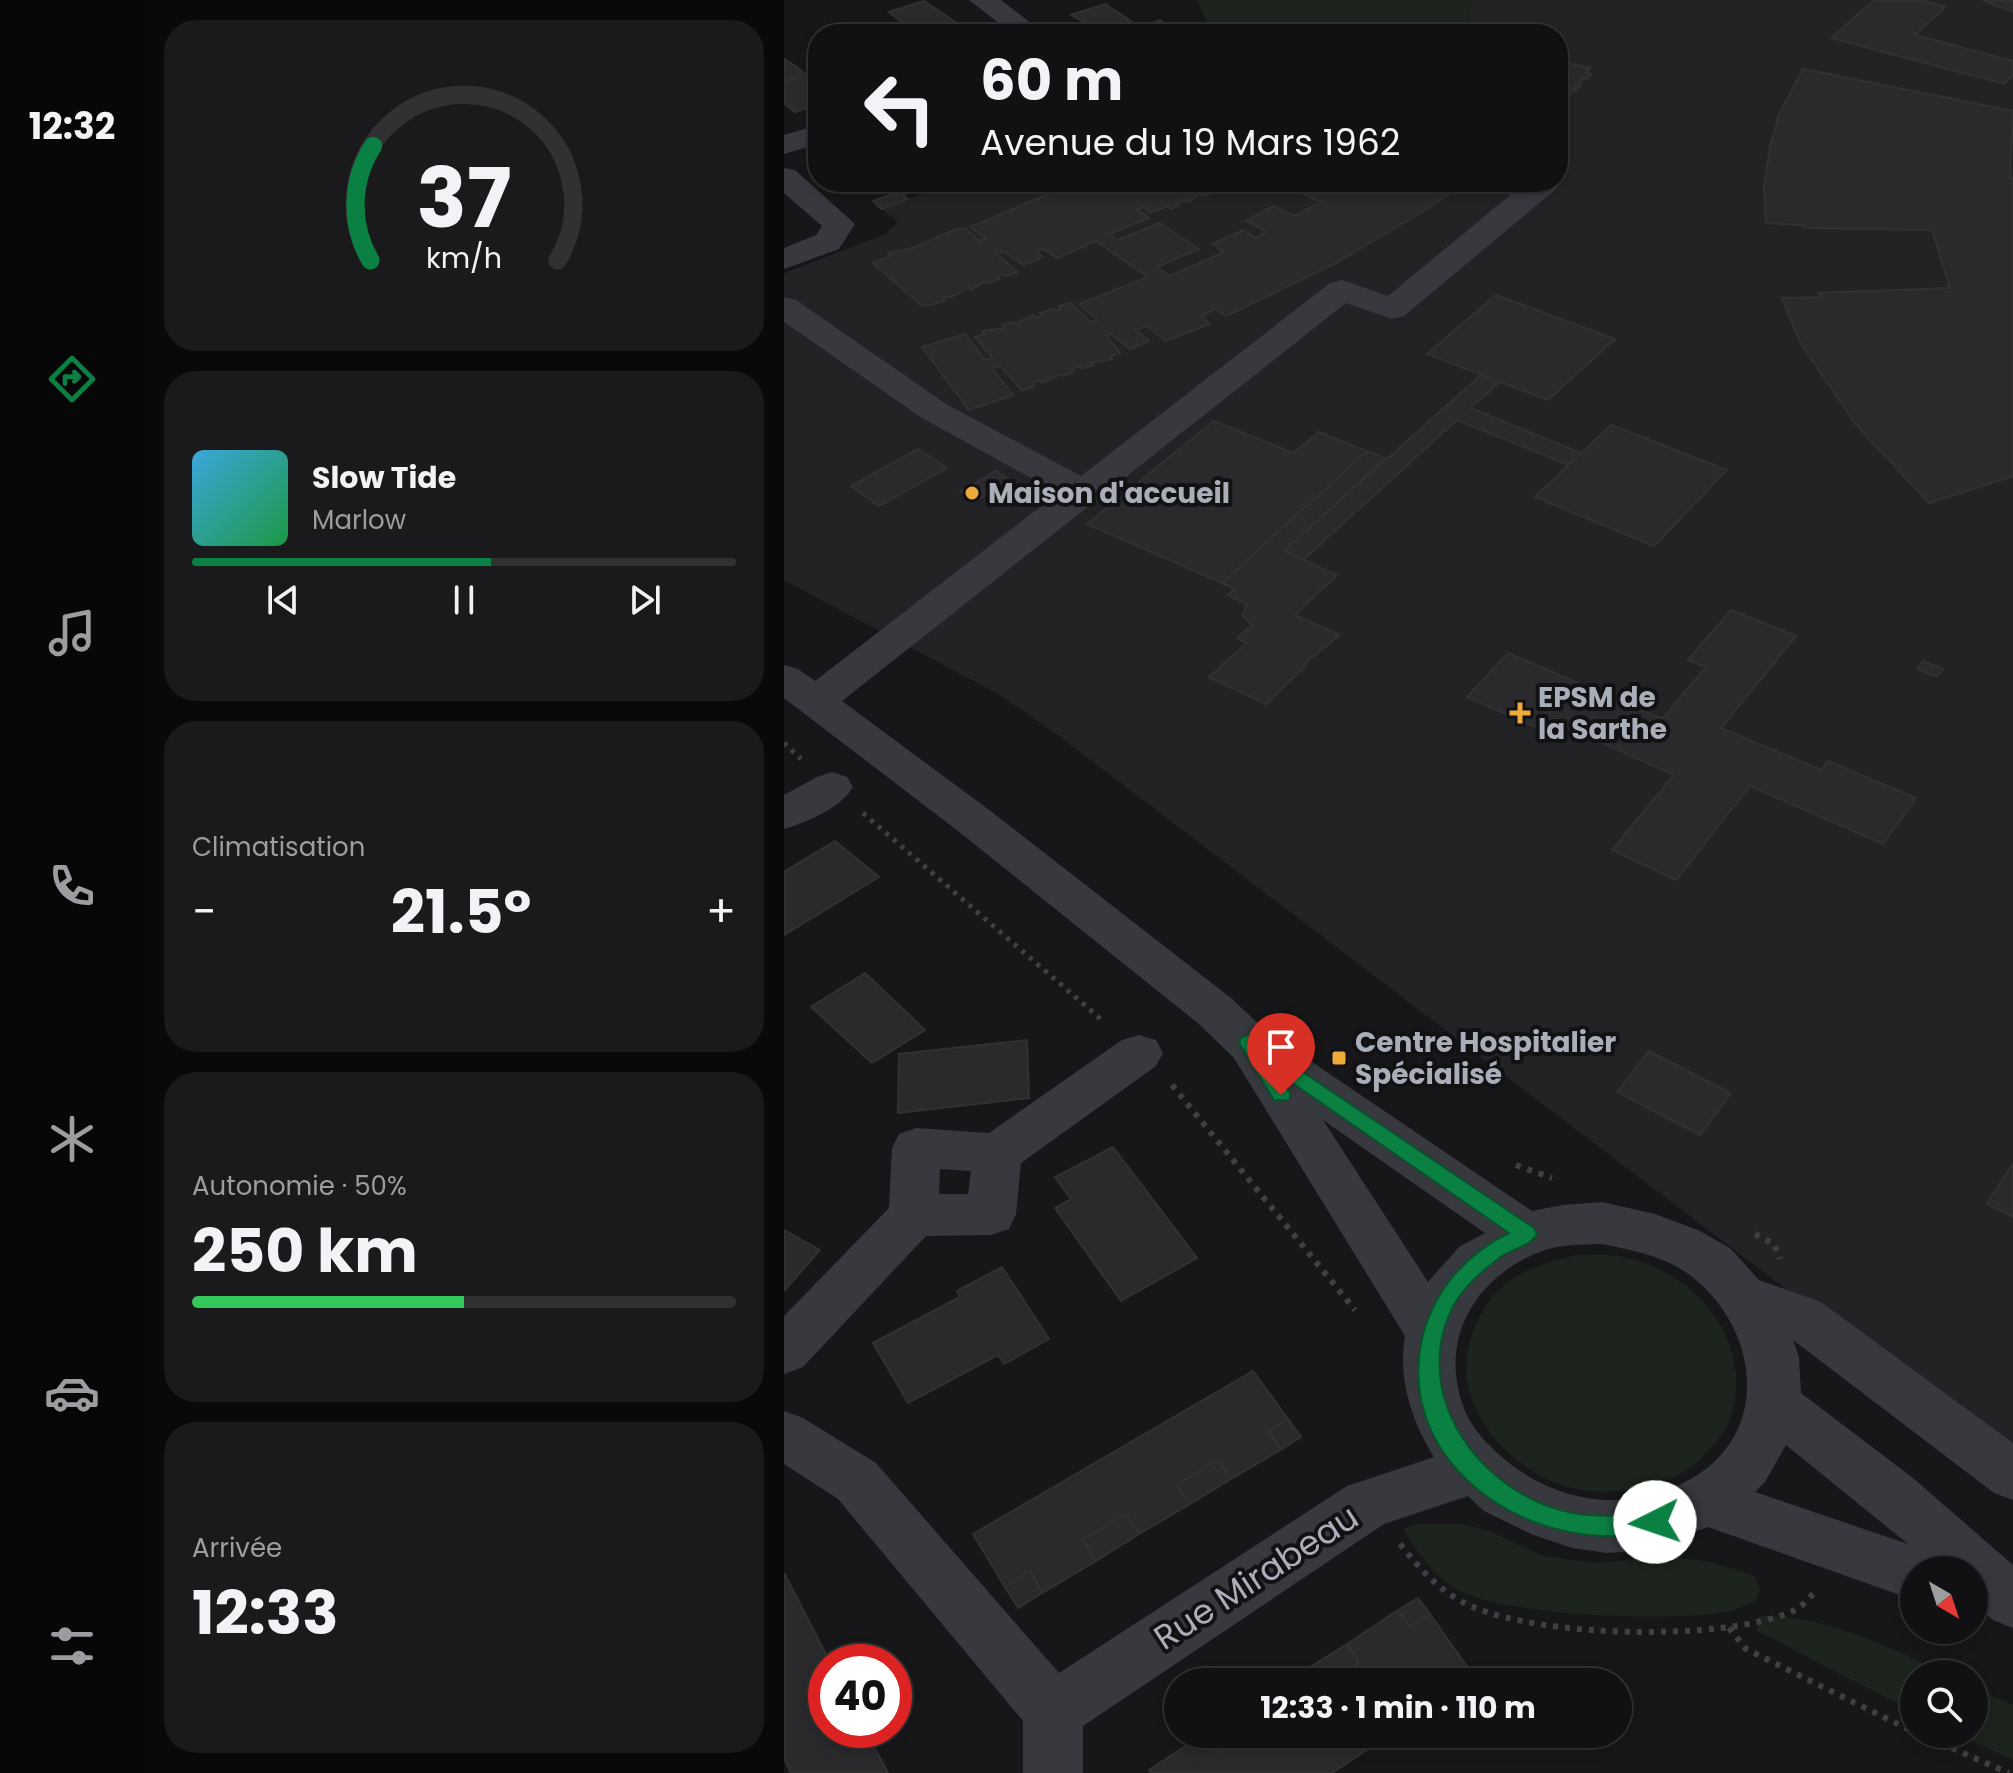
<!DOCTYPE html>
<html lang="fr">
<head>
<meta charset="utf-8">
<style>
  :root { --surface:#111113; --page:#1a1a1c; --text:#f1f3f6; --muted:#9c9da0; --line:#303133; --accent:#0b8043 }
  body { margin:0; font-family:Poppins,sans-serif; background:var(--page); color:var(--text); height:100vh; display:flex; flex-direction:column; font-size:30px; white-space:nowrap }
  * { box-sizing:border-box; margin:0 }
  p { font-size:26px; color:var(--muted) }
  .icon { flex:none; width:44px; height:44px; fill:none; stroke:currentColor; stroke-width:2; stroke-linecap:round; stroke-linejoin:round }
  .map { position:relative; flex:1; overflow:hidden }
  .panel { display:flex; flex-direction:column; gap:20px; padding:20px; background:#09090a; width:640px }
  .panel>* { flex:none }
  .banner { position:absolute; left:24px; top:24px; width:760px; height:168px; border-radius:32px; box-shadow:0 4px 12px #0003,0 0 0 2px var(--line); background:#111113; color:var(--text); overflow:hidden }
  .needle { width:52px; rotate:141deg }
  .fabs { position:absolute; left:1116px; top:1556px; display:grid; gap:16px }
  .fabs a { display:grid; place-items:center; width:88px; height:88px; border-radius:50%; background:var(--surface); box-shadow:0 4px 12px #0003,0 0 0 2px var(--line); font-size:40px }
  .speed { position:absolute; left:24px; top:1644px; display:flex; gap:16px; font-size:40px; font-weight:700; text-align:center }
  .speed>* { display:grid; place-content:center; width:104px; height:104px; border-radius:50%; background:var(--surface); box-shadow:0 4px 12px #0003,0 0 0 2px var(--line); line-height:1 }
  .speed .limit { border:12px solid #d22; background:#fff; color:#111 }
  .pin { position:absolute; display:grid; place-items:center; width:68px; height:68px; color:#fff; margin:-82px -34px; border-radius:50% 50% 50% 0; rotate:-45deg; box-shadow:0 0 8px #0007 }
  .pin .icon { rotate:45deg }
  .me { position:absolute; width:88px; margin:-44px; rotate:266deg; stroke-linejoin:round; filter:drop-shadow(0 0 6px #0008) }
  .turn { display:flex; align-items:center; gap:28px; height:168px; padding:0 40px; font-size:36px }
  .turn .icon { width:104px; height:104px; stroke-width:2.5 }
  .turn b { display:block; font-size:56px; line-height:68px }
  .big { font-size:60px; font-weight:700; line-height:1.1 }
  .panel .widget { flex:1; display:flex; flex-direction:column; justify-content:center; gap:12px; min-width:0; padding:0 28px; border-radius:32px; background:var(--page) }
  .panel .dial { align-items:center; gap:0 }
  .dial svg { height:208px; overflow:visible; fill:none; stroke:var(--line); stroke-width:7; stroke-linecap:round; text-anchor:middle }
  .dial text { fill:var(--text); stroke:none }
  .song { display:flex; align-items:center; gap:24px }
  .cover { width:96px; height:96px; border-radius:12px; background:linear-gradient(135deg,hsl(200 70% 55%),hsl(140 70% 35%)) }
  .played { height:8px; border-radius:4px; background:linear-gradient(90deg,var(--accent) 55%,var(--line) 55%) }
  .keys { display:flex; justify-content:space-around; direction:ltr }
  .heat { display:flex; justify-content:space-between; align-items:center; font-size:44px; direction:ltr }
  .charge { height:12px; border-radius:6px; background:linear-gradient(90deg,#34c759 50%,var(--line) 0) }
  .trip { position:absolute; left:380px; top:1668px; width:468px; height:80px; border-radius:40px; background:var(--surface); box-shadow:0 4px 12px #0003,0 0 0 2px var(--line); font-weight:700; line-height:80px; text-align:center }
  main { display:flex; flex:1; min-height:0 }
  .tab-bar { display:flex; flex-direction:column; width:144px; justify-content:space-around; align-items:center; background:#070708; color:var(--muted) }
  .tab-bar .icon { width:56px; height:56px }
  .tab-bar .selected { color:var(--accent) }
  .tab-bar b { font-size:36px; color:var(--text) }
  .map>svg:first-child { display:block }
</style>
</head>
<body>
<main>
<nav class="tab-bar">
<b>12:32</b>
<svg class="icon selected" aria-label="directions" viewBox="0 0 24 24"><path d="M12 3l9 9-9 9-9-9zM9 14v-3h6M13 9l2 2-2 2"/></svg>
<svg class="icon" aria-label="music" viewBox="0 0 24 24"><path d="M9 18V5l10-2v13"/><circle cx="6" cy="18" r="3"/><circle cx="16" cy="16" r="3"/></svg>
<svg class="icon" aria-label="phone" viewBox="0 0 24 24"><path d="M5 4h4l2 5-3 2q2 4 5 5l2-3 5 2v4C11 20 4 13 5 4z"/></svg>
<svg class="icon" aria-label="climate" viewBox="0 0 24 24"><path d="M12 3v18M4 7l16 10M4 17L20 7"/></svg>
<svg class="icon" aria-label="car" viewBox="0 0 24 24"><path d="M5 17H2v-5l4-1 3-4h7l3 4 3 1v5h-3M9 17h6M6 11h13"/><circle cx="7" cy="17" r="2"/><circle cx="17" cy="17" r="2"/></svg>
<svg class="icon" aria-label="filters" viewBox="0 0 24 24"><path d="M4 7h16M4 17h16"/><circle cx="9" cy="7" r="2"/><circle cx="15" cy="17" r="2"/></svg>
</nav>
<section class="panel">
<div class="widget dial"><svg viewBox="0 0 100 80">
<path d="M14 69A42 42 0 1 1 86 69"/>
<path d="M14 69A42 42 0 0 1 15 25" stroke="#0b8043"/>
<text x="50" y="56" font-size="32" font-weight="700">37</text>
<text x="50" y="72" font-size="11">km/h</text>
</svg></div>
<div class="widget">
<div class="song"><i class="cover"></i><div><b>Slow Tide</b><p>Marlow</p></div></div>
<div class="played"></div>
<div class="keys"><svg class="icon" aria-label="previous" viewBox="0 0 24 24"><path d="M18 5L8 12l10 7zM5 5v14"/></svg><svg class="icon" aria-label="pause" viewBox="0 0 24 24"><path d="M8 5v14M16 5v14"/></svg><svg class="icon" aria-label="next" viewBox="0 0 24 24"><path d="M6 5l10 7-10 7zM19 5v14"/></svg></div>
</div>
<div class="widget"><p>Climatisation</p>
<div class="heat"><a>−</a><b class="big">21.5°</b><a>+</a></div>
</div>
<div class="widget"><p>Autonomie · 50%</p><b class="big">250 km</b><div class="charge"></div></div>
<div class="widget"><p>Arrivée</p><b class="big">12:33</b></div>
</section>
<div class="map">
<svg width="1229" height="1773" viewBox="0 0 1229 1773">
  <rect width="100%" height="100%" fill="#171719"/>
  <path fill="#232326" d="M688,0H1229V1462L271,733L214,694L0,580V273L102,234L114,222L99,210L166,182H774V34H654L685,20Z"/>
  <g fill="#1d241d">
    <path d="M413,0H688L685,20L654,34H429Z"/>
    <path d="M792,1255C806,1255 821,1254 834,1256C895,1267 947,1313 952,1375C953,1395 949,1423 935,1438C927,1447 919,1458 910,1465C892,1480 866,1487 843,1490C821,1493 793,1492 772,1483C715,1460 665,1398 688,1335C695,1316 704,1299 720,1285C741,1268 767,1262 792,1255Z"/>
    <path d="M633,1524H680L708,1532L759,1556L811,1563L888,1557L927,1562L971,1576L976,1591L970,1602C960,1605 950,1611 941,1612C885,1622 720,1616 672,1589C650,1576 632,1551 619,1529Z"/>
    <path d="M977,1616C1043,1615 1104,1647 1162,1674H1130V1712L973,1631Z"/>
    <path d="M1190,1687L1229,1705V1760L1174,1734H1190Z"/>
  </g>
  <g fill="#2a2a2d" stroke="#313135" stroke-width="2">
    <path d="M1090,0H1137L1161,7L1131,35L1229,61V75L1220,84L1047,38Z"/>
    <path d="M1198,0H1229V12Z"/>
    <path d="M140,1L173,23L132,34L105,12Z"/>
    <path d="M321,4L356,27L336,34H316L314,33L317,31L287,15Z"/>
    <path d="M376,20L395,32L348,34L344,31Z"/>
    <path d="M173,23L186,33L141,34Z"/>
    <path d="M0,59L13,67L23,75L0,82Z"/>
    <path d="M774,61L806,68L802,73L807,74L802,79L798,78L796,86L788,89L793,90L781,97L785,98L781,103L774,105Z"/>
    <path d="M1019,69L1229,111L1226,178H1229V476L1145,503L1071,424L1016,342L998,298L1038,297L1034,293L1166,288L1148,230L1020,228L1019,225L982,223L980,186L986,147L995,114Z"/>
    <path d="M26,73L34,79V104L11,112L0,103V82Z"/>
    <path d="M293,182H445L442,183L444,185L426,190L429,192L419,196L416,194L404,202L400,200L393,203L396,205L387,209L383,206L367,213L360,207L353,210L365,218L326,234L334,240L375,223L415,249L373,267L386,276L440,252L428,244L459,230L471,238L483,232L462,221L489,206L511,216L537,202L516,192L534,182H552L562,187L570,182H682L643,209L552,263L442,316L431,309L417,316L426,324L382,341L363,326L351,330L365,341L346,349L327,334L321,335L336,353L326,356L328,359L307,363L309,365L298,369L295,366L288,369L290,372L278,376L276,374L258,383L256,380L248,383L251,386L238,390L216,366L208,368L229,395L185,410L138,347L181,334L201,360L209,358L191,337L201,334L198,331L221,328L218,325L230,322L232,324L249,315L251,318L259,315L256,313L268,309L270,311L277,309L275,306L287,303L306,322L314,320L295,304L364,277L312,241L273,258L259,249L252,252L259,257L239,265L220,251L212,254L234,272L222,276L220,274L213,276L216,279L205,283L202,281L187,290L185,287L168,297H159L161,300L150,304L138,306L89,263L107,256L104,253L129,248L170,230L181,228L195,241L202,238L186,227Z"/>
    <path d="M115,191L124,199L98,209L89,201Z"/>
    <path d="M712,295L831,339L764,400L643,354Z"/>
    <path d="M697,375L716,382L686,408L797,453L785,465L673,420L520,559L500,551Z"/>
    <path d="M430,421L509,453L535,432L583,451L438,583L303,524Z"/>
    <path d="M827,425L943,470L870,546L751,497Z"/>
    <path d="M134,449L163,468L95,506L67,486Z"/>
    <path d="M583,451L601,458L500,551L553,575L511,615L556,635L519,665L522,666L482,704L425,677L463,643L453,638L468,625L459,616L463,604L443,595L451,589L438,583Z"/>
    <path d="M212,471L227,481L203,494L188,485Z"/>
    <path d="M186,486L201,496L190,501L176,491Z"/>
    <path d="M947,610L1012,636L937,728L1037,770L1044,761L1132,798L1099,844L966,786L892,880L828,850L890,775L771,722L763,732L683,697L724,653L878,719L922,667L904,660Z"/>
    <path d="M1139,661L1159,669L1153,677L1133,669Z"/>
    <path d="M51,841L95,877L0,935V872Z"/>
    <path d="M81,973L141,1030L88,1063L27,1007Z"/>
    <path d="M243,1040L245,1098L114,1113L115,1054Z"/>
    <path d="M865,1051L947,1093L916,1135L833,1092Z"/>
    <path d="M329,1147L413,1258L337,1301L271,1208L287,1199L271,1177Z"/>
    <path d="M1229,1163V1217L1203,1204Z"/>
    <path d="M0,1230L36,1250L0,1291Z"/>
    <path d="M218,1267L265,1339L220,1364L214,1355L124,1403L89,1343L176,1297L173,1291Z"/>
    <path d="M469,1371L504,1419L484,1431L498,1449L447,1479L434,1460L393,1485L406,1504L355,1534L342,1514L299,1540L312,1561L258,1593L246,1571L221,1587L189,1534Z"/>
    <path d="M504,1419L517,1437L498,1449L484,1431Z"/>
    <path d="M434,1460L447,1479L406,1504L393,1485Z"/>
    <path d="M342,1514L355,1534L312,1561L299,1540Z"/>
    <path d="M246,1571L258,1593L234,1608L221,1587Z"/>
    <path d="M0,1573L46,1662H42V1730H81L104,1773H7L0,1758Z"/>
    <path d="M634,1598L646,1614L626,1627L614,1610Z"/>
    <path d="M614,1610L626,1627L646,1614L691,1678L685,1682H545L575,1662L563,1644Z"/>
    <path d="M563,1644L575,1662L545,1682H525L518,1672Z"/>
    <path d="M420,1734L434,1754L465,1734H607L548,1773H366L365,1770Z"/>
    <path d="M421,1734H465L434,1754Z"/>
  </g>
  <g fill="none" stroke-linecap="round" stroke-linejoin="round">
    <g stroke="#3e4045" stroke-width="5" stroke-dasharray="4 6" stroke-linecap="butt">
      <path d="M0,743L17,759"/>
      <path d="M79,813L319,1021"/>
    </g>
    <g stroke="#3e4045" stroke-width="6" stroke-dasharray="5 7" stroke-linecap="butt">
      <path d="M388,1085L571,1310"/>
      <path d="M732,1165L768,1178"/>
      <path d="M971,1234L990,1244L996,1259"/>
      <path d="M616,1544C638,1571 657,1593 689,1607C759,1637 940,1642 1009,1611C1018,1607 1025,1598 1032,1591"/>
      <path d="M945,1628L962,1649L1130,1732"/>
      <path d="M1135,1734L1225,1773"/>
    </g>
    <g fill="#38393e" fill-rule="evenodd">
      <path d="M185,0H217L261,34H229Z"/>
      <path d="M34,125V144L0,154V135Z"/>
      <path d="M0,168L11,170L71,224L55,249L0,269V248L32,235L38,226L0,193Z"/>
      <path d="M774,178L777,182L772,189L620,316L608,319L562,303L58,701L204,809L447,998L481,1030L748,1211L779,1205L818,1202L871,1214L914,1230L946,1248L975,1280L1037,1302L1229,1443V1500L1210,1493L1009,1340L1015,1357L1017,1393L1129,1478L1229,1565V1628L1209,1620L1190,1603V1570H1130V1600L924,1527L856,1551L823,1553L788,1548L747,1534L700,1511L684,1496L600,1524L299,1726V1773H239V1721L54,1499L0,1464V1411L19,1418L92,1463L275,1673L563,1486L650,1457C627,1420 614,1379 621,1336L450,1058L415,1024L174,831L0,698V665L14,669L31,681L274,493L138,418L0,322V297L12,300L162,404L297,476L546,283L558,280L604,296L742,182H774ZM539,1120L701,1233L675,1247L644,1282ZM818,1244C848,1250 878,1256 903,1273C973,1323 990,1429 910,1477C847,1515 774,1505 719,1458C704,1445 689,1430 681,1411C653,1341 690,1277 758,1251C776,1244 799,1245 818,1244ZM1002,1445L1124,1544L971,1492L981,1482Z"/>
      <path d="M48,772L63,777L69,787C57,808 23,822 0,829V795L33,777Z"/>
      <path d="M355,1035L372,1040L379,1053L372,1066L237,1163L232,1214L225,1229L207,1235L142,1236L19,1367L0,1374V1316L105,1208L108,1148L115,1134L132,1128L205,1133L338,1040ZM156,1169L187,1171L184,1194H155Z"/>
    </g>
  </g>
  <path fill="#0b8043" stroke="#07532c" stroke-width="2" d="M464,1035L750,1228L753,1234C747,1246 729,1249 718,1256C700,1269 682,1284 671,1303C622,1393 696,1495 789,1513C807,1517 830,1516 850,1515C861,1515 868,1511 879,1515L882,1522L879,1530C859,1538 840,1536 819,1536C768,1534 717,1514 681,1478C601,1400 629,1279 725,1233L494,1073L507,1095L504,1100H490L455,1043L457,1037Z"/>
  <g fill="#efab39" stroke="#121214" stroke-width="3">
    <circle cx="188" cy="493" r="8"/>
    <path d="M732 701h8v8h8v8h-8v8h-8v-8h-8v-8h8z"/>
    <rect x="547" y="1050" width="16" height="16" rx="4"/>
  </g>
  <g text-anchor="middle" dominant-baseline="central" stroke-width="8" stroke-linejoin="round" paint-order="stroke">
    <g font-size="28" font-weight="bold" fill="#a9aeb8" stroke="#121214" text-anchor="start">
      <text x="204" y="493">Maison d'accueil</text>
      <text x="754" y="697">EPSM de<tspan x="754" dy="32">la Sarthe</tspan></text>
      <text x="571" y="1042">Centre Hospitalier<tspan x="571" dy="32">Spécialisé</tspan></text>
    </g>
    <g font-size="34" fill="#a9aeb8" stroke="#121214">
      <text transform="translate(472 1577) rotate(-33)">Rue Mirabeau</text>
    </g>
  </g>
</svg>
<div class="fabs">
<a><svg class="needle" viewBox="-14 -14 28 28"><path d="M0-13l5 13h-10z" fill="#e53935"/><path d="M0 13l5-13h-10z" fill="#9c9da0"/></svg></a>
<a><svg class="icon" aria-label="search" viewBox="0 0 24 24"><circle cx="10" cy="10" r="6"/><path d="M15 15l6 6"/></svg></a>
</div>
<div class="speed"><div class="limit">40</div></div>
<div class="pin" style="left:497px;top:1095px;background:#d93025"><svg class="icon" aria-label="arrive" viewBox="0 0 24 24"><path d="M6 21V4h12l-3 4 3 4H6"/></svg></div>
<svg class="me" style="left:871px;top:1522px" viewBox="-20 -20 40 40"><circle r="19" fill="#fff"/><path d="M0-13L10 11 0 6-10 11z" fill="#0b8043"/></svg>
<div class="trip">12:33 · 1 min · 110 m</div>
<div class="banner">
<div class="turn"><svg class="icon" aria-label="left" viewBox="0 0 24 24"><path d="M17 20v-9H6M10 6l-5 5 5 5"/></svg><div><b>60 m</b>Avenue du 19 Mars 1962</div></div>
</div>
</div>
</main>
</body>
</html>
